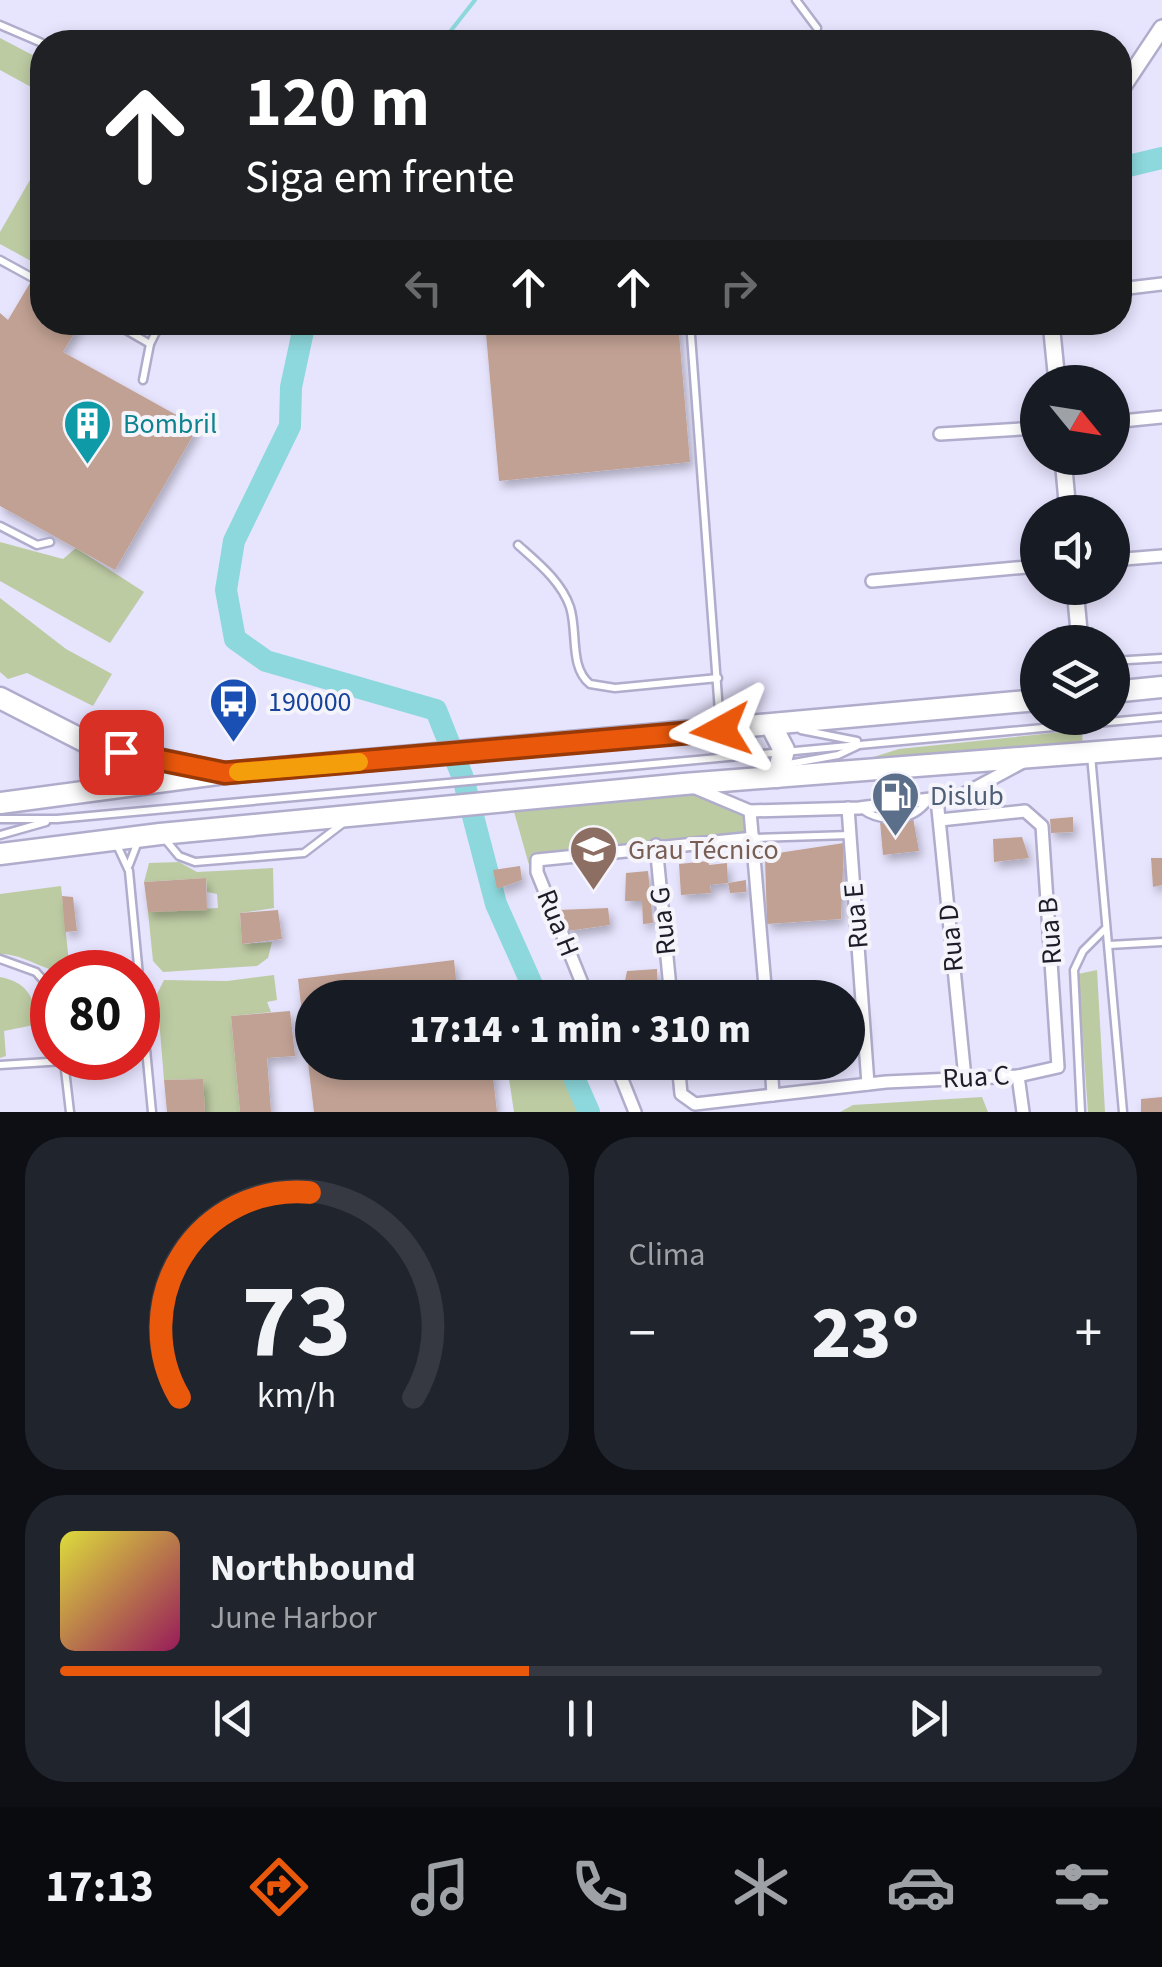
<!DOCTYPE html>
<html lang="pt">
<head>
<meta charset="utf-8">
<style>
  :root { --surface:#171b24; --page:#20242c; --text:#f1f3f6; --muted:#9ea1a6; --line:#363941; --accent:#ea580c }
  body { margin:0; font-family:"Source Sans 3",sans-serif; background:var(--page); color:var(--text); height:100vh; display:flex; flex-direction:column; font-size:38px; white-space:nowrap }
  * { box-sizing:border-box; margin:0 }
  p { font-size:32px; color:var(--muted) }
  .icon { flex:none; width:55px; height:55px; fill:none; stroke:currentColor; stroke-width:2; stroke-linecap:round; stroke-linejoin:round }
  .map { position:relative; height:1112px; overflow:hidden }
  .side { display:flex; flex-direction:column; gap:25px; padding:25px; background:#0d0f14; flex:1 }
  .side>* { flex:none }
  .guide { position:absolute; left:30px; top:30px; width:1102px; height:305px; border-radius:40px; box-shadow:0 5px 15px #0003; background:#202124; color:#fff; overflow:hidden }
  .needle { width:65px; rotate:120deg }
  .tools { position:absolute; left:1020px; top:365px; display:grid; gap:20px }
  .tools a { display:grid; place-items:center; width:110px; height:110px; border-radius:50%; background:var(--surface); box-shadow:0 5px 15px #0003; font-size:50px }
  .speed { position:absolute; left:30px; top:950px; display:flex; gap:20px; font-size:50px; font-weight:700; text-align:center }
  .speed>* { display:grid; place-content:center; width:130px; height:130px; border-radius:50%; background:var(--surface); box-shadow:0 5px 15px #0003; line-height:1 }
  .speed .limit { border:15px solid #d22; background:#fff; color:#111 }
  .pin { position:absolute; display:grid; place-items:center; width:85px; height:85px; color:#fff; margin:-42px; border-radius:20px; box-shadow:0 5px 15px #0006 }
  .me { position:absolute; width:110px; margin:-55px; rotate:265deg; stroke-linejoin:round; filter:drop-shadow(0 0 8px #0008) }
  .turn { display:flex; align-items:center; gap:35px; height:210px; padding:0 50px; font-size:45px }
  .turn .icon { width:130px; height:130px; stroke-width:2.5 }
  .turn b { display:block; font-size:70px; line-height:85px }
  .lanes { display:flex; align-items:center; height:95px; padding:0 50px; background:#0003; justify-content:center; gap:50px; direction:ltr }
  .lanes .off { opacity:.35 }
  .big { font-size:75px; font-weight:800; line-height:1.1 }
  .side .card { flex:1; display:flex; flex-direction:column; justify-content:center; gap:15px; min-width:0; padding:0 35px; border-radius:40px; background:var(--page) }
  .side .dial { align-items:center; gap:0 }
  .dial svg { height:260px; overflow:visible; fill:none; stroke:var(--line); stroke-width:7; stroke-linecap:round; text-anchor:middle }
  .dial text { fill:var(--text); stroke:none }
  .song { display:flex; align-items:center; gap:30px }
  .cover { width:120px; height:120px; border-radius:15px; background:linear-gradient(135deg,hsl(60 70% 55%),hsl(330 70% 35%)) }
  .played { height:10px; border-radius:5px; background:linear-gradient(90deg,var(--accent) 45%,var(--line) 45%) }
  .keys { display:flex; justify-content:space-around; direction:ltr }
  .heat { display:flex; justify-content:space-between; align-items:center; font-size:55px; direction:ltr }
  .side .tiles { flex:1; display:grid; gap:25px; grid-template-columns:1fr 1fr }
  .card:last-child { grid-column:span 2 }
  .trip { position:absolute; left:295px; top:980px; width:570px; height:100px; border-radius:50px; background:var(--surface); box-shadow:0 5px 15px #0003; font-weight:800; line-height:100px; text-align:center }
  .tabs { display:flex; height:160px; justify-content:space-around; align-items:center; background:#090b0e; color:var(--muted) }
  .tabs .icon { width:70px; height:70px }
  .tabs .on { color:var(--accent) }
  .tabs b { font-size:45px; color:var(--text) }
  .map>svg:first-child { display:block }
</style>
</head>
<body>
<div class="map">
<svg width="1162" height="1112" viewBox="0 0 1162 1112">
  <defs>
    <filter id="shadow"><feDropShadow dx="3.5" dy="6" stdDeviation="5" flood-color="#0004"/></filter>
  </defs>
  <rect width="100%" height="100%" fill="#e7e4fe"/>
  <g fill="#bdcba3">
    <path d="M0,38L42,60V93L0,70Z"/>
    <path d="M42,159V267L0,244V232Z"/>
    <path d="M0,542L63,559L76,548L144,592L110,643L0,581Z"/>
    <path d="M0,598L66,649L112,674L93,706L27,673L8,679L0,672Z"/>
    <path d="M1082,730L1083,750L838,768L899,749Z"/>
    <path d="M687,793L750,812L753,845L529,865L513,808Z"/>
    <path d="M179,862L197,872L273,868L274,908L240,913L242,944L272,942L268,958L257,966L163,972L153,961L148,912L218,908L217,894L207,892L206,878L144,882L149,863Z"/>
    <path d="M61,886L70,972C43,973 27,954 0,954V894Z"/>
    <path d="M1097,970L1105,1112H1088L1078,974Z"/>
    <path d="M274,975L277,1000L267,1002L271,1012L231,1016L240,1112H205L202,1079L164,1080L157,994L164,980L227,981Z"/>
    <path d="M0,977C29,983 33,997 39,1024L4,1031L6,1056L0,1058Z"/>
    <path d="M534,1063L538,1071L536,1063H561L584,1112H514L509,1079L497,1080L496,1067Z"/>
    <path d="M982,1097L988,1112H840L853,1105Z"/>
  </g>
  <g fill="none" stroke-linecap="round" stroke-linejoin="round">
    <path stroke="#8cd8dc" stroke-width="4" d="M442,42L475,0"/>
    <g stroke="#8cd8dc" stroke-width="22">
      <path d="M1120,168L1162,158"/>
      <path d="M305,322L291,387L290,426L234,541L226,590L235,639L266,661L436,710L463,778L496,904L538,998"/>
      <path d="M567,1062L589,1112"/>
    </g>
  </g>
  <g fill="#c1a193" filter="url(#shadow)">
    <path d="M30,283L42,289V322H81L63,352L198,427L115,570L0,506V313L8,320Z"/>
    <path d="M485,322H678L690,462L499,481Z"/>
    <path d="M1073,817V832L1051,833L1050,819Z"/>
    <path d="M913,818L919,851L883,855L880,822Z"/>
    <path d="M1022,837L1029,858L994,862L993,839Z"/>
    <path d="M844,843L841,919L767,924L765,855Z"/>
    <path d="M1151,858H1162V885L1153,887Z"/>
    <path d="M708,861L709,865L727,863L728,883L746,880V892L730,893L728,883L710,885L711,893L681,895L679,864Z"/>
    <path d="M520,866L522,880L497,889L493,870Z"/>
    <path d="M648,871L653,923L643,924L642,901H625L626,873Z"/>
    <path d="M206,878L207,910L148,912L144,882Z"/>
    <path d="M62,896L73,897L77,931L65,932Z"/>
    <path d="M608,908L610,925L567,931L558,910Z"/>
    <path d="M278,910L282,939L242,944L240,913Z"/>
    <path d="M454,960L458,998H312V1062H466L467,1070L492,1068L497,1112H314L298,979Z"/>
    <path d="M657,969V987L623,991L627,971Z"/>
    <path d="M290,1011L295,1056L267,1058L271,1112H240L231,1016Z"/>
    <path d="M203,1079L205,1112H167L164,1080Z"/>
    <path d="M1162,1097V1112H1141V1099Z"/>
  </g>
  <g fill="none" stroke-linecap="round" stroke-linejoin="round">
    <defs>
      <g id="service">
        <path d="M796,0L817,28"/>
        <path d="M0,25L42,43"/>
        <path d="M76,42L101,36L126,42"/>
        <path d="M0,260L42,283"/>
        <path d="M112,322L150,344"/>
        <path d="M690,322L720,725"/>
        <path d="M143,380L150,344L161,322"/>
        <path d="M0,526L37,545L50,542"/>
        <path d="M518,545C538,563 561,581 570,607C578,632 569,667 590,684L615,688L718,678"/>
        <path d="M1112,661L1162,658"/>
        <path d="M801,730L857,741"/>
        <path d="M1091,755L1123,1112"/>
        <path d="M783,765L838,755L857,746"/>
        <path d="M860,808C881,824 912,823 928,801"/>
        <path d="M0,819H57L1162,717"/>
        <path d="M0,835L46,822"/>
        <path d="M164,838L179,856L195,862L304,853L342,824"/>
        <path d="M756,838L850,835"/>
        <path d="M116,843L129,871L152,1112"/>
        <path d="M129,865L139,839"/>
        <path d="M1109,945L1162,942"/>
        <path d="M0,959L36,972L52,990"/>
        <path d="M0,1065L64,1061L70,1112"/>
        <path d="M1081,1112L1074,970L1083,951L1104,930"/>
      </g>
      <g id="minor">
        <path d="M1120,289L1162,284"/>
        <path d="M1112,422L1162,417"/>
        <path d="M940,434L1038,428"/>
        <path d="M1112,560L1162,556"/>
        <path d="M872,581L1038,566"/>
        <path d="M693,787L750,811L859,808L962,795L1025,761"/>
        <path d="M937,799L965,1078"/>
        <path d="M848,808L868,1084"/>
        <path d="M750,811L766,998"/>
        <path d="M656,845L671,998"/>
        <path d="M588,998L537,872V860L754,838"/>
        <path d="M615,1062L635,1112"/>
        <path d="M678,1062L681,1094L695,1104L886,1082L1018,1076L1058,1067L1042,826L1025,811L940,820"/>
        <path d="M771,1062L773,1095"/>
        <path d="M1018,1076L1023,1112"/>
      </g>
      <g id="tertiary">
        <path d="M1120,91L1162,28"/>
        <path d="M1051,322L1057,382"/>
        <path d="M1063,458L1068,512"/>
        <path d="M1075,588L1080,642"/>
      </g>
      <g id="trunk">
        <path d="M1112,692L1162,687"/>
        <path d="M0,698L88,743L203,769"/>
        <path d="M772,727L784,750L777,777"/>
        <path d="M0,803L225,773L1038,700"/>
        <path d="M0,854L160,834L684,784L1162,747"/>
      </g>
    </defs>
    <use href="#service" stroke="#b0accb" stroke-width="11"/>
    <use href="#minor" stroke="#b0accb" stroke-width="16"/>
    <use href="#tertiary" stroke="#b0accb" stroke-width="20"/>
    <use href="#trunk" stroke="#b0accb" stroke-width="25"/>
    <use href="#service" stroke="#fff" stroke-width="6"/>
    <use href="#minor" stroke="#fff" stroke-width="11"/>
    <use href="#tertiary" stroke="#fff" stroke-width="15"/>
    <use href="#trunk" stroke="#fff" stroke-width="20"/>
  </g>
  <g fill="none" stroke-linecap="round" stroke-linejoin="round">
    <defs>
      <path id="route" d="M121,752L225,773L721,730"/>
    </defs>
    <use href="#route" stroke="#983908" stroke-width="25"/>
    <use href="#route" stroke="#ea580c" stroke-width="18"/>
    <path stroke="#f59e0b" stroke-width="18" d="M238,772L359,762"/>
  </g>
  <defs>
    <symbol id="building-pin" viewBox="-11 -11 22 30"><path d="M0 17L-7.5 6A9.5 9.5 0 1 1 7.5 6Z" fill="#0f9aa8" stroke="#f5f4fb"/><path d="M-4-6H4V6H1V3H-1V6H-4ZM-2.5-4.3h1.7v1.8h-1.7ZM.8-4.3h1.7v1.8H.8ZM-2.5-1h1.7V.8h-1.7ZM.8-1h1.7V.8H.8Z" fill="#fff"/></symbol>
    <symbol id="bus-pin" viewBox="-11 -11 22 30"><path d="M0 17L-7.5 6A9.5 9.5 0 1 1 7.5 6Z" fill="#1a4fb4" stroke="#f5f4fb"/><path d="M-5-6H5V4H4V6H2V4H-2V6H-4V4H-5ZM-3.5-4V0h7V-4ZM-3.5 1.2v1.5H-2V1.2ZM2 1.2v1.5H3.5V1.2Z" fill="#fff"/></symbol>
    <symbol id="fuel-pin" viewBox="-11 -11 22 30"><path d="M0 17L-7.5 6A9.5 9.5 0 1 1 7.5 6Z" fill="#5c6f8a" stroke="#f5f4fb"/><path d="M-5.5-6h7V0h2V4h1.3V-2.5L3-4.5l.8-.8L6-3V5H2.5V1h-1V6h-7ZM-4.2-4.7v3.2H.2V-4.7Z" fill="#fff"/></symbol>
    <symbol id="university-pin" viewBox="-11 -11 22 30"><path d="M0 17L-7.5 6A9.5 9.5 0 1 1 7.5 6Z" fill="#8d6e63" stroke="#f5f4fb"/><path d="M0-5L7-2L0 1L-7-2ZM-4 1L0 2.5L4 1V4Q0 6-4 4Z" fill="#fff"/></symbol>
  </defs>
  <g fill-rule="evenodd">
    <use href="#building-pin" x="60" y="396" width="55" height="75"/>
    <use href="#bus-pin" x="206" y="674" width="55" height="75"/>
    <use href="#fuel-pin" x="868" y="768" width="55" height="75"/>
    <use href="#university-pin" x="566" y="822" width="55" height="75"/>
  </g>
  <g text-anchor="middle" dominant-baseline="central" stroke-width="8" stroke-linejoin="round" paint-order="stroke">
    <g font-size="28" fill="#0d838f" stroke="#f5f4fb" text-anchor="start">
      <text x="123" y="424">Bombril</text>
    </g>
    <g font-size="28" fill="#164399" stroke="#f5f4fb" text-anchor="start">
      <text x="268" y="702">190000</text>
    </g>
    <g font-size="28" fill="#4e5e75" stroke="#f5f4fb" text-anchor="start">
      <text x="930" y="796">Dislub</text>
    </g>
    <g font-size="28" fill="#785e54" stroke="#f5f4fb" text-anchor="start">
      <text x="628" y="850">Grau Técnico</text>
    </g>
    <g font-size="28" fill="#1e1c28" stroke="#f5f4fb">
      <text transform="translate(856 916) rotate(-95)">Rua E</text>
      <text transform="translate(663 921) rotate(-96)">Rua G</text>
      <text transform="translate(558 923) rotate(68)">Rua H</text>
      <text transform="translate(1050 931) rotate(-94)">Rua B</text>
      <text transform="translate(951 938) rotate(-95)">Rua D</text>
      <text transform="translate(976 1077) rotate(-3)">Rua C</text>
    </g>
  </g>
</svg>
<div class="tools">
<a><svg class="needle" viewBox="-14 -14 28 28"><path d="M0-13l5 13h-10z" fill="#e53935"/><path d="M0 13l5-13h-10z" fill="#9ea1a6"/></svg></a>
<a><svg class="icon" aria-label="sound" viewBox="0 0 24 24"><path d="M4 9h4l5-4v14l-5-4H4zM17 9q2 3 0 6"/></svg></a>
<a><svg class="icon" aria-label="layers" viewBox="0 0 24 24"><path d="M12 4l9 5-9 5-9-5zM3 14l9 5 9-5"/></svg></a>
</div>
<div class="speed"><div class="limit">80</div></div>
<div class="pin" style="left:121px;top:752px;background:#d93025"><svg class="icon" aria-label="arrive" viewBox="0 0 24 24"><path d="M6 21V4h12l-3 4 3 4H6"/></svg></div>
<svg class="me" style="left:721px;top:730px" viewBox="-20 -20 40 40"><path d="M0-17L14 15 0 8-14 15z" fill="#ea580c" stroke="#fff" stroke-width="4"/></svg>
<div class="trip">17:14 · 1 min · 310 m</div>
<div class="guide">
<div class="turn"><svg class="icon" aria-label="ahead" viewBox="0 0 24 24"><path d="M12 20V5M6 11l6-6 6 6"/></svg><div><b>120 m</b>Siga em frente</div></div>
<div class="lanes"><svg class="icon off" aria-label="left" viewBox="0 0 24 24"><path d="M17 20v-9H6M10 6l-5 5 5 5"/></svg><svg class="icon" aria-label="ahead" viewBox="0 0 24 24"><path d="M12 20V5M6 11l6-6 6 6"/></svg><svg class="icon" aria-label="ahead" viewBox="0 0 24 24"><path d="M12 20V5M6 11l6-6 6 6"/></svg><svg class="icon off" aria-label="right" viewBox="0 0 24 24"><path d="M7 20v-9h11M14 6l5 5-5 5"/></svg></div>
</div>
</div>
<section class="side">
<div class="tiles">
<div class="card dial"><svg viewBox="0 0 100 80">
<path d="M14 69A42 42 0 1 1 86 69"/>
<path d="M14 69A42 42 0 0 1 54 6" stroke="#ea580c"/>
<text x="50" y="56" font-size="32" font-weight="700">73</text>
<text x="50" y="72" font-size="11">km/h</text>
</svg></div>
<div class="card"><p>Clima</p>
<div class="heat"><a>−</a><b class="big">23°</b><a>+</a></div>
</div>
<div class="card">
<div class="song"><i class="cover"></i><div><b>Northbound</b><p>June Harbor</p></div></div>
<div class="played"></div>
<div class="keys"><svg class="icon" aria-label="previous" viewBox="0 0 24 24"><path d="M18 5L8 12l10 7zM5 5v14"/></svg><svg class="icon" aria-label="pause" viewBox="0 0 24 24"><path d="M8 5v14M16 5v14"/></svg><svg class="icon" aria-label="next" viewBox="0 0 24 24"><path d="M6 5l10 7-10 7zM19 5v14"/></svg></div>
</div>
</div>
</section>
<nav class="tabs">
<b>17:13</b>
<svg class="icon on" aria-label="directions" viewBox="0 0 24 24"><path d="M12 3l9 9-9 9-9-9zM9 14v-3h6M13 9l2 2-2 2"/></svg>
<svg class="icon" aria-label="music" viewBox="0 0 24 24"><path d="M9 18V5l10-2v13"/><circle cx="6" cy="18" r="3"/><circle cx="16" cy="16" r="3"/></svg>
<svg class="icon" aria-label="phone" viewBox="0 0 24 24"><path d="M5 4h4l2 5-3 2q2 4 5 5l2-3 5 2v4C11 20 4 13 5 4z"/></svg>
<svg class="icon" aria-label="climate" viewBox="0 0 24 24"><path d="M12 3v18M4 7l16 10M4 17L20 7"/></svg>
<svg class="icon" aria-label="car" viewBox="0 0 24 24"><path d="M5 17H2v-5l4-1 3-4h7l3 4 3 1v5h-3M9 17h6M6 11h13"/><circle cx="7" cy="17" r="2"/><circle cx="17" cy="17" r="2"/></svg>
<svg class="icon" aria-label="filters" viewBox="0 0 24 24"><path d="M4 7h16M4 17h16"/><circle cx="9" cy="7" r="2"/><circle cx="15" cy="17" r="2"/></svg>
</nav>
</body>
</html>
